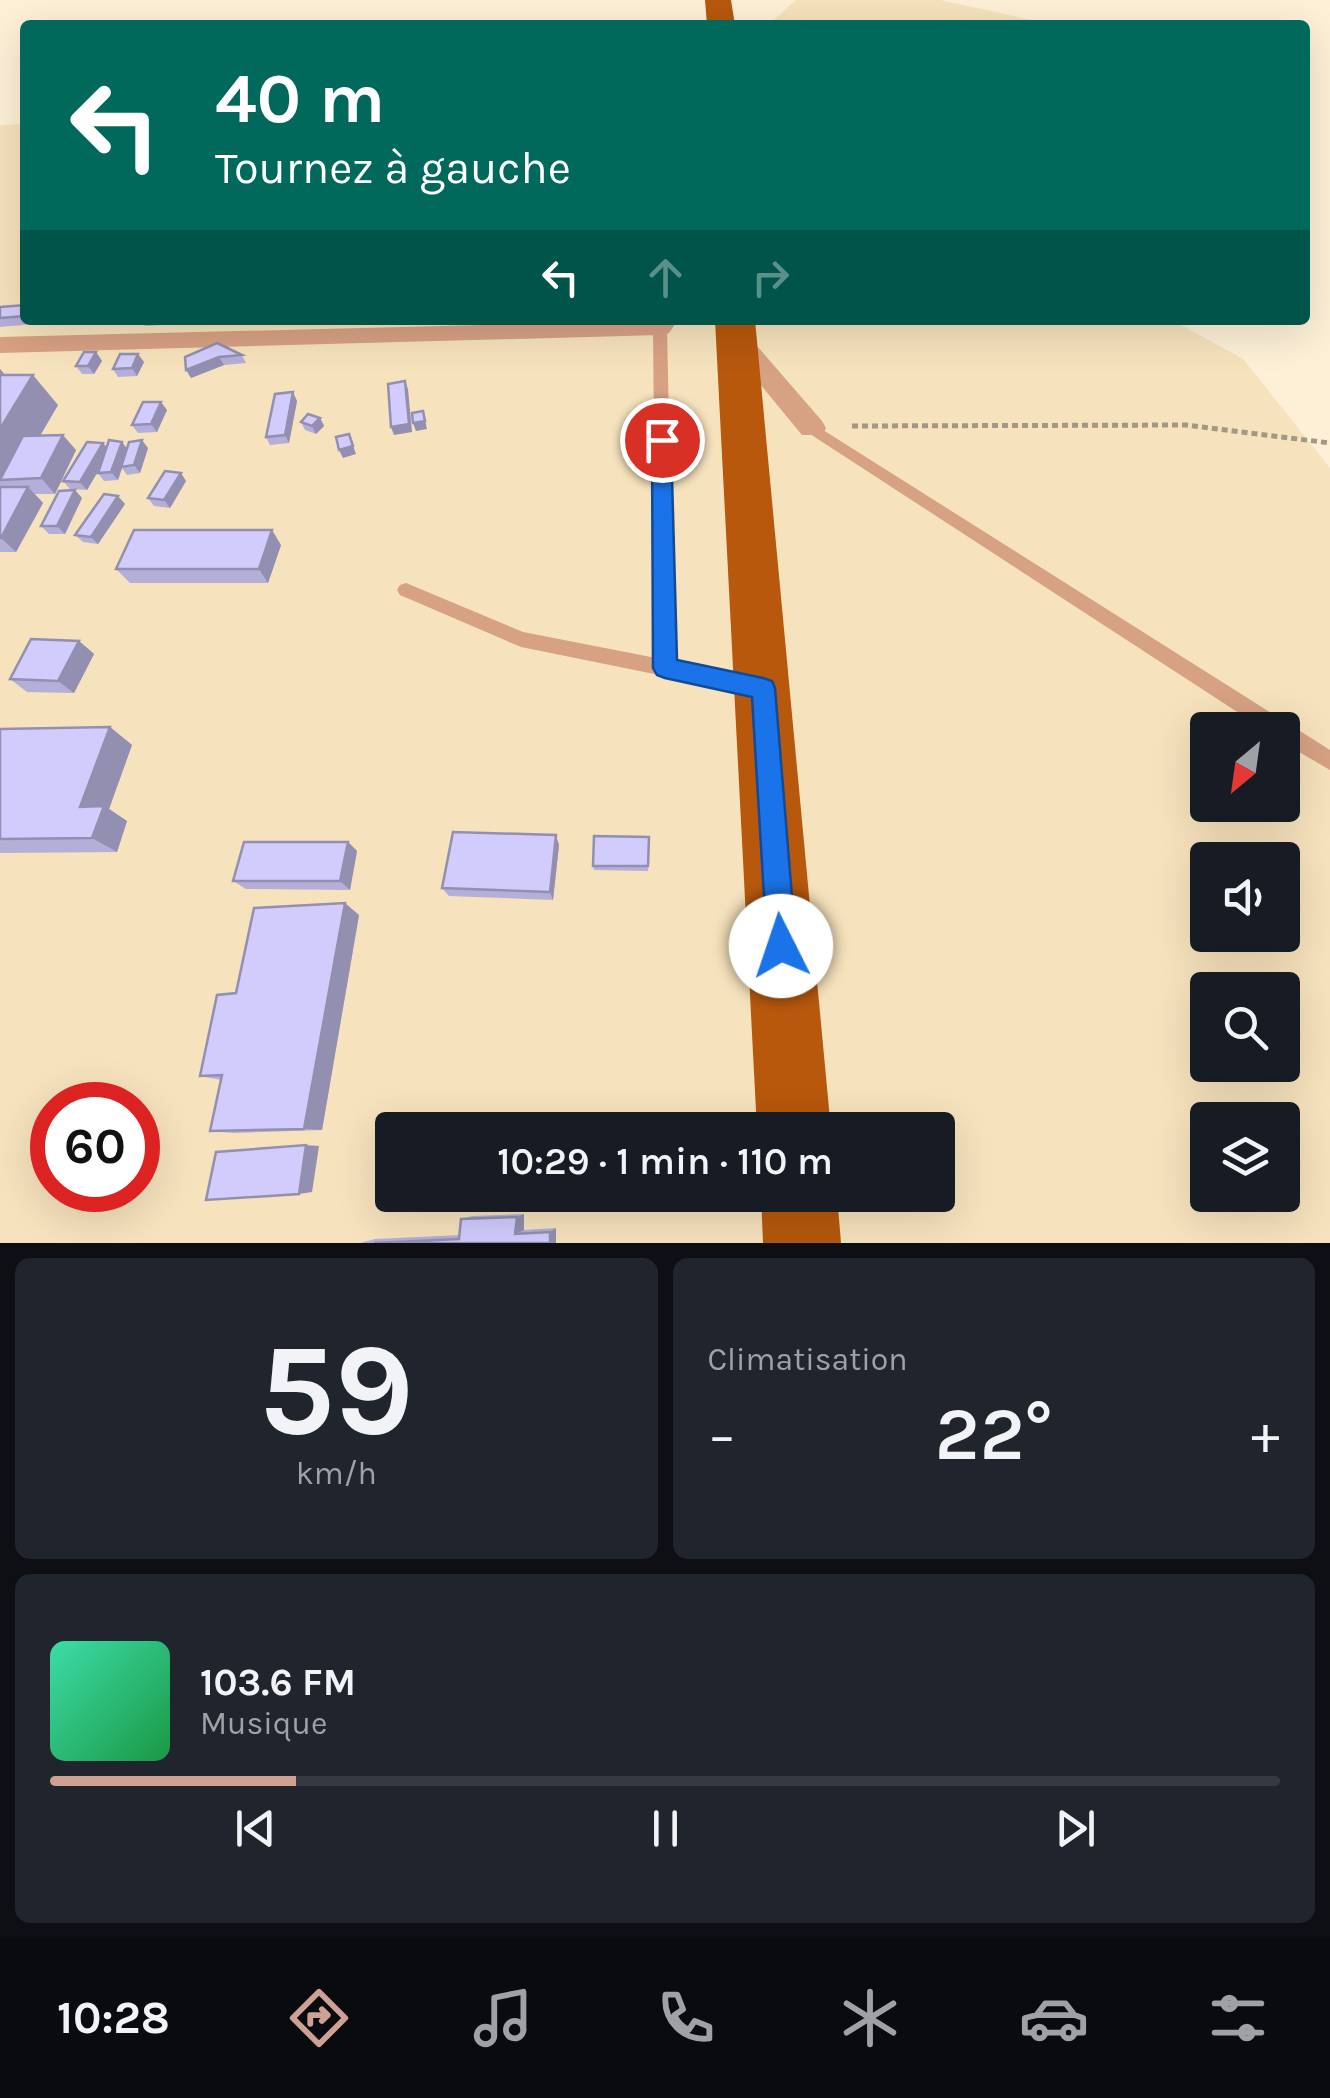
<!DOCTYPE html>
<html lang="fr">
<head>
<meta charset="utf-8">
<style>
  :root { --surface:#171b24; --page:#20242c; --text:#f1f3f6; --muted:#9ea1a6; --line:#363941; --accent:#cea194 }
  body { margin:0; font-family:Karla,sans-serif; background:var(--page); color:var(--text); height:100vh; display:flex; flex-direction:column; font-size:38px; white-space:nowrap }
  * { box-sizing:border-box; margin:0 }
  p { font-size:32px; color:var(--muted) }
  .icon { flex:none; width:55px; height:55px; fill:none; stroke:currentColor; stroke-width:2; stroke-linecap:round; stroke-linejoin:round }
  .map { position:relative; height:1243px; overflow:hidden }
  .details { display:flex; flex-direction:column; gap:15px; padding:15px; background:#0d0f14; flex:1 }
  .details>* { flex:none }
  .top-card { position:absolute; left:20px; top:20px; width:1290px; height:305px; border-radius:10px; box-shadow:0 10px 40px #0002; background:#00695c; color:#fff; overflow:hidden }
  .needle { width:65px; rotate:209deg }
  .fabs { position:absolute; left:1190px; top:712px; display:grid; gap:20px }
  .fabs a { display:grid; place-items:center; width:110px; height:110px; border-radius:10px; background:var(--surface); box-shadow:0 10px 40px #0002; font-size:50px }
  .speed { position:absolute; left:30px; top:1082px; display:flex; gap:20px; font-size:50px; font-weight:700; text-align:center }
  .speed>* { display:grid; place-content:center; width:130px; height:130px; border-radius:50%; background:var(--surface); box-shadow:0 10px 40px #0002; line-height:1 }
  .speed .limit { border:15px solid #d22; background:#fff; color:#111 }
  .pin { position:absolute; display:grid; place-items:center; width:85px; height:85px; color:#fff; margin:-42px; border:5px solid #fff; border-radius:50%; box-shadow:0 2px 10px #0007 }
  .me { position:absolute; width:110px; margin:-55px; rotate:356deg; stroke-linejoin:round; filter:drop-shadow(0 0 8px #0008) }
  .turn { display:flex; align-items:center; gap:35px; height:210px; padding:0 30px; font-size:45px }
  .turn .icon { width:130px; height:130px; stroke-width:2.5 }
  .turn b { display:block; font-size:70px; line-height:85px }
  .lanes { display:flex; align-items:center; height:95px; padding:0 30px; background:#0003; justify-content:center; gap:50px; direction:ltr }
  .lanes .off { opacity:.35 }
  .big { font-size:75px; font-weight:600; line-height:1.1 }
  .details .tile { flex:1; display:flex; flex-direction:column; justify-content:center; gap:15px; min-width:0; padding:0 35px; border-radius:15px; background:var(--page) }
  .details .dial { align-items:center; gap:0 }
  .dial b { font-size:130px; line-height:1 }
  .song { display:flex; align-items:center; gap:30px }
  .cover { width:120px; height:120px; border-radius:15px; background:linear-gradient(135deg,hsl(160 70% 55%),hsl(140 70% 35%)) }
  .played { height:10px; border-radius:5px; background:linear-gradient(90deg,var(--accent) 20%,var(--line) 20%) }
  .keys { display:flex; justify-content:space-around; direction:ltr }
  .heat { display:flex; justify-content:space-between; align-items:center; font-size:55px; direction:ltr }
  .details .tiles { flex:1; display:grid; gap:15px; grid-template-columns:1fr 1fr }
  .tile:last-child { grid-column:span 2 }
  .trip { position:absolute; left:375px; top:1112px; width:580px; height:100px; border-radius:10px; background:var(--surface); box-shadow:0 10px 40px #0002; font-weight:600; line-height:100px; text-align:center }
  .tab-bar { display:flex; height:160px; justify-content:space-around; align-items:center; background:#090b0e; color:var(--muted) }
  .tab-bar .icon { width:70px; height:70px }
  .tab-bar .active { color:var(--accent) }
  .tab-bar b { font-size:45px; color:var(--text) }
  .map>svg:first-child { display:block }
</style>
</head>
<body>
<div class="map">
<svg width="1330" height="1243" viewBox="0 0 1330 1243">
  <rect width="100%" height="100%" fill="#fdf0d7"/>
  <g fill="#f6e2bc" fill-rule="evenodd">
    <path d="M796,0H940L1036,21L1042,25H768Z"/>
    <path d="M25,124V320H1172L1243,359L1330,468V1243H0V125ZM1208,730H1282V805H1208ZM1208,860H1282V935H1208ZM1208,990H1282V1065H1208ZM52,1105H138V1190H52ZM1208,1120H1282V1195H1208ZM392,1130H938V1195H392Z"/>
  </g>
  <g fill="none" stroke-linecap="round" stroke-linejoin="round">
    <path stroke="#a29885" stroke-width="5" stroke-dasharray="6 4" stroke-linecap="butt" d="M852,426L1186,425L1330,443"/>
    <g fill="#d7a183" fill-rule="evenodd">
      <path d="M660,323L667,327L674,662L760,680L762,686L760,692L753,694L521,647L400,595L397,590L400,585L406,583L523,632L656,658L653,327Z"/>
      <path d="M812,423L1330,750V770L1282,742V730H1265L807,432L805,428Z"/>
    </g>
    <g fill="#d7a183" fill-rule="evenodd">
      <path d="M678,320L669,333L660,335L0,353V337Z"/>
      <path d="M736,330L745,332L822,421L826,428L822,435H802L727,344L723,338L727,332Z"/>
    </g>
    <g fill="#b7580d" fill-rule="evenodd">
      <path d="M705,0H731L735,25H707Z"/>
      <path d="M715,320H755L831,1130H757Z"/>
      <path d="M761,1195H837L841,1243H763Z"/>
    </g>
  </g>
  <g fill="#b4afd9">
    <path d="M25,305V320H36L34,324L0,327V307Z"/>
    <path d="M141,320H237L145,326Z"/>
    <path d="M217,343L242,355L246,363L224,365L191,378Z"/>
    <path d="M96,352L102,361L94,374H82L76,366Z"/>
    <path d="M144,362L137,376L118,377L113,369Z"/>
    <path d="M0,369L5,375L58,405L40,435L76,450L55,494H35L43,503L16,552H0Z"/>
    <path d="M297,401L289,443L270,445L266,437Z"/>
    <path d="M167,410L157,432L138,433L132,425Z"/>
    <path d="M320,418L324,426L316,434L305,430L301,422Z"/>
    <path d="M107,447L148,448L140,473L127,475L122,468L118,480L104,481L98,473L99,469L87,490L70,489L63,481Z"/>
    <path d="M186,481L170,508L154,506L148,498Z"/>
    <path d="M82,498L65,534H49L41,526Z"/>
    <path d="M125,504L98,544L83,542L75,535Z"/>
    <path d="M281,545L268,583H130L116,569Z"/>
    <path d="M79,641L94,654L74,693L27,692L10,679Z"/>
    <path d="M110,727L132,745L109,809L127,821L117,852L0,853V729Z"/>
    <path d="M649,837L648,871L594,870L593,866Z"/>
    <path d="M348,842L357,851L350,890L246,889L233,881Z"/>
    <path d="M559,845L553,900L449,896L442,888Z"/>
    <path d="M359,915L322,1130L234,1133L210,1131L221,1080L200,1076Z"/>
    <path d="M524,1214V1230L556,1228V1243H360L375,1239L460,1235L461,1219L472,1216Z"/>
  </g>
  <g fill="#928fb0">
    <path d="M96,352L102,361L94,374L88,366Z"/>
    <path d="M138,354L144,362L137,376L132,368Z"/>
    <path d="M219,357L224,365L191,378L186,370Z"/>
    <path d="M0,369L21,394L33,375L58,405L15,479L0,480Z"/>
    <path d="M405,381L408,389L412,432L394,435L391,427Z"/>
    <path d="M293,392L297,401L289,443L285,435Z"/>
    <path d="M161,402L167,410L157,432L151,424Z"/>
    <path d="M423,411L427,429L416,431L413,423Z"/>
    <path d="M320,418L324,426L316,434L312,426Z"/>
    <path d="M349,434L356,454L343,458L339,450Z"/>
    <path d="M63,435L76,450L55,494L41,478Z"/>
    <path d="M142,440L148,448L140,473L134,465Z"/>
    <path d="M122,442L128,450L118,480L111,472Z"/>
    <path d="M103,443L110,451L87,490L80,482Z"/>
    <path d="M181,473L186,481L170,508L164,500Z"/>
    <path d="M28,487L43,503L16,552L1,538Z"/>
    <path d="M75,490L82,498L65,534L57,526Z"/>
    <path d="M118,496L125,504L98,544L91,537Z"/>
    <path d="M272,530L281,545L268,583L259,569Z"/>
    <path d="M79,641L94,654L74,693L58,681Z"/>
    <path d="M110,727L132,745L109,809L127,821L117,852L92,838L80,807Z"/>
    <path d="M556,835L559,845L553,900L550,892Z"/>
    <path d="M348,842L357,851L350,890L340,881Z"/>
    <path d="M345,903L359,915L322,1130L304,1129Z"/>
    <path d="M306,1145L319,1146L312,1192L299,1194Z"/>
    <path d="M524,1214V1230L515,1234L517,1217Z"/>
    <path d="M556,1228V1243H550V1232Z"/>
  </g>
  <g fill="#d1ccfc" stroke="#928fb0" stroke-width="2.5">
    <path d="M25,305V316L0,318V307Z"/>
    <path d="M217,343L242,355L219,357L186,370L185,357Z"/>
    <path d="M84,352H96L88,366H76Z"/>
    <path d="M120,354H138L132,368L113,369Z"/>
    <path d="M0,375H33L0,429Z"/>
    <path d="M405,381L409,424L391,427L388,384Z"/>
    <path d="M293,392L285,435L266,437L275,394Z"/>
    <path d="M143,402H161L151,424L132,425Z"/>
    <path d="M423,411L425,421L413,423L412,413Z"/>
    <path d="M308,414L320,418L312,426L301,422Z"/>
    <path d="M349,434L353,446L339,450L336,437Z"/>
    <path d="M63,435L41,478L0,480L23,436Z"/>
    <path d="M109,440L122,442L111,472L98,473Z"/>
    <path d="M142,440L134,465L121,467L129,442Z"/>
    <path d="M87,442L103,443L80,482L63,481Z"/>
    <path d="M165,471L181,473L164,500L148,498Z"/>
    <path d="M0,487H28L1,538H0Z"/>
    <path d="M75,490L57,526H41L59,491Z"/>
    <path d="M104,494L118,496L91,537L75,535Z"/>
    <path d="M134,530H272L259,569H116Z"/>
    <path d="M31,639L79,641L58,681L10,679Z"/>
    <path d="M110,727L80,807L104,806L92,838L0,839V729Z"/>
    <path d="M453,832L556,835L550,892L442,888Z"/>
    <path d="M594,836L649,837L648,866H593Z"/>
    <path d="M244,842H348L340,881H233Z"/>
    <path d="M345,903L304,1129L210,1131L222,1075L200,1076L217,995L236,993L254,908Z"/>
    <path d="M306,1145L299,1194L206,1200L216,1152Z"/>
    <path d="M517,1217L515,1234L550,1232V1243H374L459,1239L461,1219Z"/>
  </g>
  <path fill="#1a73e8" stroke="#114b97" stroke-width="2.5" d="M662,433L671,440L677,660L763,678L772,681L775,688L796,946L791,956L781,960L771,956L767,946L752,697L665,678L657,675L653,668L652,440Z"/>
</svg>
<div class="fabs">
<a><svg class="needle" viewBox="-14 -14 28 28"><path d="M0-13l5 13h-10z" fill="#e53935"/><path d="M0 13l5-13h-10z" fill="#9ea1a6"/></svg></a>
<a><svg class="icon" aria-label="sound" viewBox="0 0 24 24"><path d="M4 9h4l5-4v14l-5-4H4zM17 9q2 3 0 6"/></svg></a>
<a><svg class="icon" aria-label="search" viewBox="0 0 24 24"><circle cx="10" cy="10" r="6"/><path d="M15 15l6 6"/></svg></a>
<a><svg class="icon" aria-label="layers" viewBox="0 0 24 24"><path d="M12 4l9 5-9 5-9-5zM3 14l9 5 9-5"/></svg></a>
</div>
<div class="speed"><div class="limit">60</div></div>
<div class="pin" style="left:662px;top:440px;background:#d93025"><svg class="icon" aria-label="arrive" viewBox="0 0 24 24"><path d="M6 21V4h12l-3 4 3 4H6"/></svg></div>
<svg class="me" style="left:781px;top:946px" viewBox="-20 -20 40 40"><circle r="19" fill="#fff"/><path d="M0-13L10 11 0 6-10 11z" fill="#1a73e8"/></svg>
<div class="trip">10:29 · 1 min · 110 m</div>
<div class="top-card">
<div class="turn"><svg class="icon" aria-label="left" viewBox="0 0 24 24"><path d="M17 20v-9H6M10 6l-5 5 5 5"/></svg><div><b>40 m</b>Tournez à gauche</div></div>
<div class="lanes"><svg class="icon" aria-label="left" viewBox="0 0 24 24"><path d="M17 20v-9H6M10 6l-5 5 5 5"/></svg><svg class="icon off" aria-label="ahead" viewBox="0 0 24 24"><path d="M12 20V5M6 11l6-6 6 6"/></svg><svg class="icon off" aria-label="right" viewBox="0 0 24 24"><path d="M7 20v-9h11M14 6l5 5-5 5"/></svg></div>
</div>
</div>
<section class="details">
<div class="tiles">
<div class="tile dial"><b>59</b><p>km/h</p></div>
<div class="tile"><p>Climatisation</p>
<div class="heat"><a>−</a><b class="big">22°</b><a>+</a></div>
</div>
<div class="tile">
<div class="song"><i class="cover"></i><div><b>103.6 FM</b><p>Musique</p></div></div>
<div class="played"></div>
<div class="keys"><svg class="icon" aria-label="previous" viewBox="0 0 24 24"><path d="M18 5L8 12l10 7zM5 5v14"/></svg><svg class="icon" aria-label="pause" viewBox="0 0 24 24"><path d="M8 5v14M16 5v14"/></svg><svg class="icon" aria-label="next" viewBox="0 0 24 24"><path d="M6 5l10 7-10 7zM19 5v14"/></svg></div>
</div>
</div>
</section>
<nav class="tab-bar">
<b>10:28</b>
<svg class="icon active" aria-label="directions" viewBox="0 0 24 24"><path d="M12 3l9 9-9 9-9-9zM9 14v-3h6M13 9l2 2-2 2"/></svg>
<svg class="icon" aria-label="music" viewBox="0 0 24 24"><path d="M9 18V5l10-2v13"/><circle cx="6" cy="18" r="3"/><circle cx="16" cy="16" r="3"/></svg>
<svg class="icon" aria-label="phone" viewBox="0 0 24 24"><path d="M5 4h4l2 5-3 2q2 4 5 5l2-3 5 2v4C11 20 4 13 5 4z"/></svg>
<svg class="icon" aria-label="climate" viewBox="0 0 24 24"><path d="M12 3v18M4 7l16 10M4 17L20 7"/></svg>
<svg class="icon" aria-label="car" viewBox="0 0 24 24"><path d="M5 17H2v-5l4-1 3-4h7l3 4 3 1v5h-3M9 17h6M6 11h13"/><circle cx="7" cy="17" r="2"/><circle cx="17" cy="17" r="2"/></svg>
<svg class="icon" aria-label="filters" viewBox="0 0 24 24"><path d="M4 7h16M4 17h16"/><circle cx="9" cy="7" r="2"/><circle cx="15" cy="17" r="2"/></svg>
</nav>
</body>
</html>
